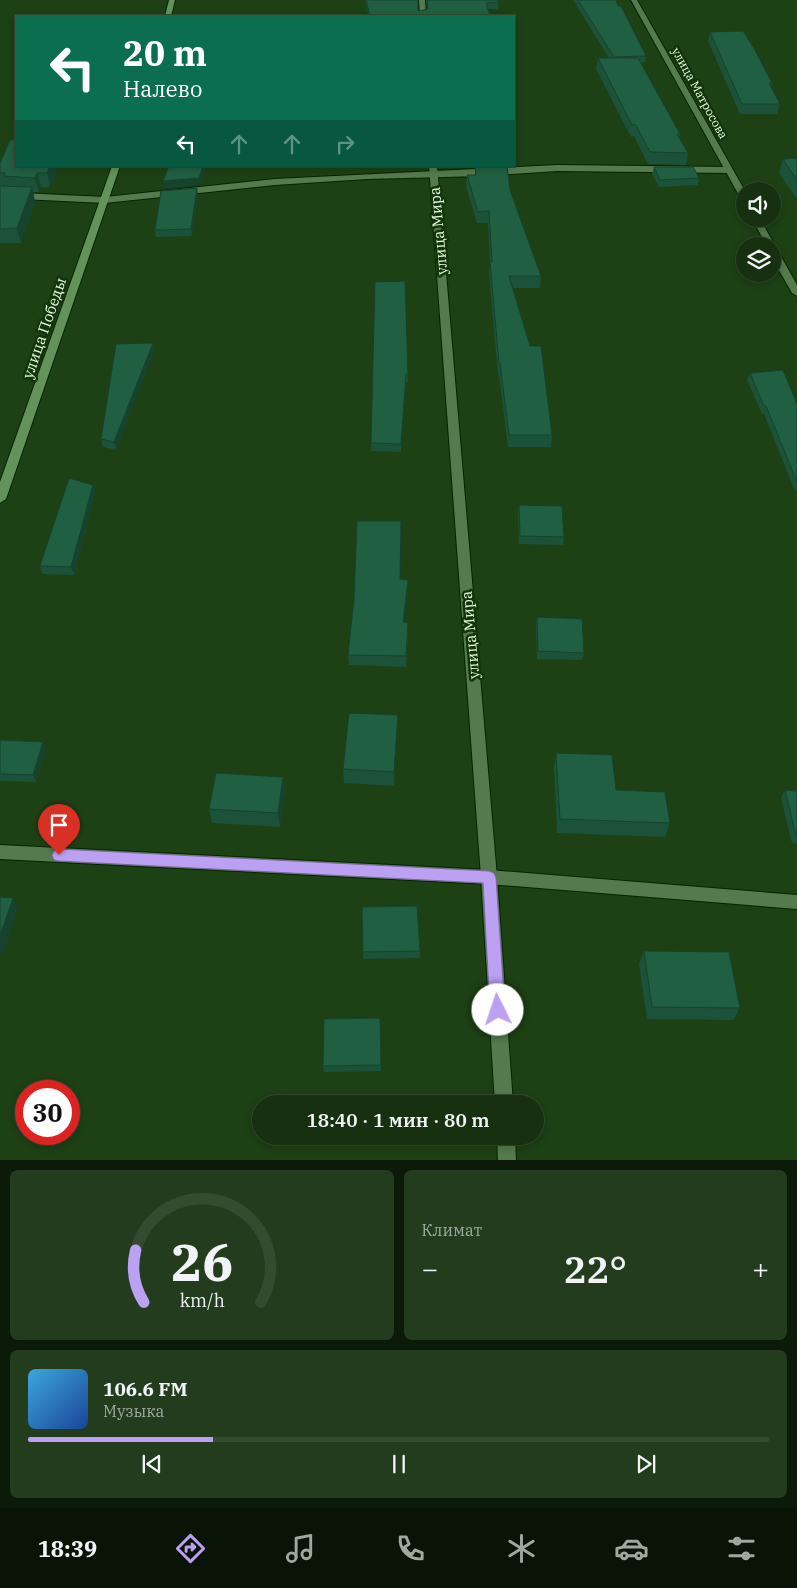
<!DOCTYPE html>
<html lang="ru">
<head>
<meta charset="utf-8">
<style>
  :root { --surface:#163010; --page:#233c1e; --text:#f1f3f6; --muted:#9ea99f; --line:#354b30; --accent:#bca0f2 }
  body { margin:0; font-family:"IBM Plex Serif",serif; background:var(--page); color:var(--text); height:100vh; display:flex; flex-direction:column; font-size:19px; white-space:nowrap }
  * { box-sizing:border-box; margin:0 }
  p { font-size:16px; color:var(--muted) }
  .icon { flex:none; width:28px; height:28px; fill:none; stroke:currentColor; stroke-width:2; stroke-linecap:round; stroke-linejoin:round }
  .map { position:relative; height:1160px; overflow:hidden }
  .drawer { display:flex; flex-direction:column; gap:10px; padding:10px; background:#0c1a09; flex:1 }
  .drawer>* { flex:none }
  .hud { position:absolute; left:15px; top:15px; width:500px; height:152px; border-radius:0px; box-shadow:0 2px 8px #0003,0 0 0 1px var(--line); background:#0b6e4f; color:#fff; overflow:hidden }
  .controls { position:absolute; left:736px; top:182px; display:grid; gap:10px }
  .controls a { display:grid; place-items:center; width:45px; height:45px; border-radius:50%; background:var(--surface); box-shadow:0 2px 8px #0003,0 0 0 1px var(--line); font-size:25px }
  .speed { position:absolute; left:15px; top:1080px; display:flex; gap:10px; font-size:25px; font-weight:700; text-align:center }
  .speed>* { display:grid; place-content:center; width:65px; height:65px; border-radius:50%; background:var(--surface); box-shadow:0 2px 8px #0003,0 0 0 1px var(--line); line-height:1 }
  .speed .limit { border:8px solid #d22; background:#fff; color:#111 }
  .pin { position:absolute; display:grid; place-items:center; width:42px; height:42px; color:#fff; margin:-51px -21px; border-radius:50% 50% 50% 0; rotate:-45deg; box-shadow:0 0 5px #0007 }
  .pin .icon { rotate:45deg }
  .me { position:absolute; width:55px; margin:-28px; rotate:356deg; stroke-linejoin:round; filter:drop-shadow(0 0 4px #0008) }
  .turn { display:flex; align-items:center; gap:18px; height:105px; padding:0 25px; font-size:22px }
  .turn .icon { width:65px; height:65px; stroke-width:2.5 }
  .turn b { display:block; font-size:35px; line-height:42px }
  .lanes { display:flex; align-items:center; height:48px; padding:0 25px; background:#0003; justify-content:center; gap:25px; direction:ltr }
  .lanes .off { opacity:.35 }
  .big { font-size:38px; font-weight:600; line-height:1.1 }
  .drawer .tile { flex:1; display:flex; flex-direction:column; justify-content:center; gap:8px; min-width:0; padding:0 18px; border-radius:8px; background:var(--page) }
  .drawer .dial { align-items:center; gap:0 }
  .dial svg { height:130px; overflow:visible; fill:none; stroke:var(--line); stroke-width:7; stroke-linecap:round; text-anchor:middle }
  .dial text { fill:var(--text); stroke:none }
  .song { display:flex; align-items:center; gap:15px }
  .cover { width:60px; height:60px; border-radius:8px; background:linear-gradient(135deg,hsl(200 70% 55%),hsl(220 70% 35%)) }
  .played { height:5px; border-radius:2px; background:linear-gradient(90deg,var(--accent) 25%,var(--line) 25%) }
  .keys { display:flex; justify-content:space-around; direction:ltr }
  .heat { display:flex; justify-content:space-between; align-items:center; font-size:28px; direction:ltr }
  .drawer .tiles { flex:1; display:grid; gap:10px; grid-template-columns:1fr 1fr }
  .tile:last-child { grid-column:span 2 }
  .trip { position:absolute; left:252px; top:1095px; width:292px; height:50px; border-radius:25px; background:var(--surface); box-shadow:0 2px 8px #0003,0 0 0 1px var(--line); font-weight:600; line-height:50px; text-align:center }
  .menu { display:flex; height:80px; justify-content:space-around; align-items:center; background:#091306; color:var(--muted) }
  .menu .icon { width:35px; height:35px }
  .menu .selected { color:var(--accent) }
  .menu b { font-size:22px; color:var(--text) }
  .map>svg:first-child { display:block }
</style>
</head>
<body>
<div class="map">
<svg width="797" height="1161" viewBox="0 0 797 1161">
  <rect width="100%" height="100%" fill="#1d4015"/>
  <g fill="none" stroke-linecap="round" stroke-linejoin="round">
    <defs>
      <g id="lane">
        <path d="M557,165L729,167L733,170L729,173L557,171L482,176L367,179L275,185L105,203L0,198V192L105,197L275,179Z"/>
        <path d="M0,845L489,870L797,895V909L489,884L0,859Z"/>
      </g>
      <g id="street">
        <path d="M419,0H425L426,16H420Z"/>
        <path d="M631,0H637L745,191V202L741,199Z"/>
        <path d="M429,166H437L497,877L513,1104H495L481,877Z"/>
        <path d="M752,219H760L797,285V296L792,293L772,258V246H767Z"/>
        <path d="M497,1136H515L516,1161H498Z"/>
      </g>
      <g id="secondary">
        <path d="M169,0H175L171,16H165Z"/>
        <path d="M112,166H120L6,499L0,503V482Z"/>
      </g>
    </defs>
    <use href="#lane" stroke="#022600" stroke-width="2"/>
    <use href="#street" stroke="#022600" stroke-width="2"/>
    <use href="#secondary" stroke="#022600" stroke-width="2"/>
    <use href="#lane" fill="#547a4d" fill-rule="evenodd"/>
    <use href="#street" fill="#547a4d" fill-rule="evenodd"/>
    <use href="#secondary" fill="#63925a" fill-rule="evenodd"/>
  </g>
  <g fill="#1c5239">
    <path d="M365,0H418V10L420,11L427,9L426,0H498L499,2L498,9H488L490,16H369Z"/>
    <path d="M573,0H616L618,6L646,56L645,62L640,63L680,134L679,138L688,153L686,165L648,164L634,136L631,137L596,69L598,58H609Z"/>
    <path d="M710,32L772,83L771,87L780,104L777,114H740L708,41Z"/>
    <path d="M797,158V199L779,173L783,159Z"/>
    <path d="M0,163L58,166L50,187H41L39,192H33L35,202L21,243H0Z"/>
    <path d="M474,166H507L510,190L541,276L540,288H513L552,435L551,447H508L499,375H498L489,274L490,262L488,223H477L466,186L467,175H475V167H474Z"/>
    <path d="M654,167L699,178L698,185L659,187L652,174Z"/>
    <path d="M198,195L192,236L156,237L155,230Z"/>
    <path d="M405,281L408,382H406L401,452L371,451V443Z"/>
    <path d="M153,343L154,350L116,450L103,447L101,439Z"/>
    <path d="M750,373L797,404V491H795L764,414H762L747,380Z"/>
    <path d="M93,485L95,493L74,575L42,574L40,566Z"/>
    <path d="M519,505L564,537L563,545L519,544L518,513Z"/>
    <path d="M400,579L408,580V590L404,622L408,633L406,667L349,665L348,655Z"/>
    <path d="M537,617L584,653L582,660L537,659L536,625Z"/>
    <path d="M398,730L394,786L344,783L343,769Z"/>
    <path d="M0,740L46,749L36,782L0,781Z"/>
    <path d="M556,753L670,823L665,837L557,833L554,768Z"/>
    <path d="M283,777L285,791L280,827L212,823L209,809Z"/>
    <path d="M785,790L797,791V844L792,843L781,798Z"/>
    <path d="M362,907L420,951V958L363,959Z"/>
    <path d="M644,951L740,1008L733,1020L647,1019L639,964Z"/>
    <path d="M380,1018L381,1071L324,1072L323,1066Z"/>
  </g>
  <g fill="#16422e">
    <path d="M50,166H58L50,187L47,173Z"/>
    <path d="M203,166H206L200,185L165,189L163,181Z"/>
    <path d="M37,173L41,187L39,192L35,178Z"/>
    <path d="M32,187L35,202L21,243L17,228Z"/>
    <path d="M197,188L198,195L192,236L191,229Z"/>
    <path d="M153,343L154,350L116,450L114,442Z"/>
    <path d="M406,374V382L401,452V444Z"/>
    <path d="M93,485L95,493L74,575L71,567Z"/>
    <path d="M408,580V590L403,633V622Z"/>
    <path d="M398,715V730L394,786V772Z"/>
    <path d="M43,742L46,749L36,782L33,775Z"/>
    <path d="M283,777L285,791L280,827L278,813Z"/>
    <path d="M13,898L18,909L3,955L0,950V936Z"/>
  </g>
  <g fill="#205f42" stroke="#16422e">
    <path d="M366,0H418V10L420,11L428,9L427,0H498L499,2L486,3L490,16H370Z"/>
    <path d="M578,0H616L618,6H621L646,56L614,57Z"/>
    <path d="M743,31L755,50L772,83H769L780,104H742L710,32Z"/>
    <path d="M598,58H638L680,134H677L688,153L650,152L636,125H632Z"/>
    <path d="M10,140H16V166H50L47,173H37L35,178L4,176L5,173H0V163Z"/>
    <path d="M797,158V180L783,159Z"/>
    <path d="M169,166H203L199,178L163,181Z"/>
    <path d="M487,166H507L510,190L541,276H509L530,346H541L552,435H509L500,363H499L490,262H492L489,211L478,212L467,175H476L475,167Z"/>
    <path d="M654,167H693L699,178L660,180Z"/>
    <path d="M0,186L32,187L17,228L0,229Z"/>
    <path d="M197,188L191,229L155,230L161,191Z"/>
    <path d="M405,281L408,374H406L401,444L371,443L375,282Z"/>
    <path d="M153,343L114,442L101,439L116,344Z"/>
    <path d="M783,370L797,404V482L766,406H764L750,373Z"/>
    <path d="M69,478L93,485L71,567L40,566Z"/>
    <path d="M519,505L562,506L564,537L520,536Z"/>
    <path d="M357,521H401L400,579L408,580L403,622L408,623L406,656L348,655L354,599Z"/>
    <path d="M537,617L582,619L584,653L538,651Z"/>
    <path d="M349,713L398,715L394,772L343,769Z"/>
    <path d="M0,740L43,742L33,775L0,774Z"/>
    <path d="M556,753L612,755L616,790L665,792L670,823L560,819Z"/>
    <path d="M216,773L283,777L278,813L209,809Z"/>
    <path d="M785,790L797,791V836H796Z"/>
    <path d="M0,897L13,898L0,936Z"/>
    <path d="M417,906L420,951L363,952L362,907Z"/>
    <path d="M644,951L729,952L740,1008L652,1007Z"/>
    <path d="M380,1018L381,1065L323,1066L324,1019Z"/>
  </g>
  <path fill="#bca0f2" stroke="#7a689d" d="M59,849L489,871L494,873L496,878L505,1010L503,1015L498,1017L492,1015L490,1010L483,883L59,861L54,860L52,855L54,851Z"/>
  <g text-anchor="middle" dominant-baseline="central" stroke-width="5" stroke-linejoin="round" paint-order="stroke">
    <g font-size="12" fill="#e6fbe1" stroke="#12350a">
      <text transform="translate(700 93) rotate(61)">улица Матросова</text>
    </g>
    <g font-size="15" fill="#e6fbe1" stroke="#12350a">
      <text transform="translate(438 231) rotate(-95)">улица Мира</text>
      <text transform="translate(44 328) rotate(-71)">улица Победы</text>
      <text transform="translate(470 635) rotate(-95)">улица Мира</text>
    </g>
  </g>
</svg>
<div class="controls">
<a><svg class="icon" aria-label="sound" viewBox="0 0 24 24"><path d="M4 9h4l5-4v14l-5-4H4zM17 9q2 3 0 6"/></svg></a>
<a><svg class="icon" aria-label="layers" viewBox="0 0 24 24"><path d="M12 4l9 5-9 5-9-5zM3 14l9 5 9-5"/></svg></a>
</div>
<div class="speed"><div class="limit">30</div></div>
<div class="pin" style="left:59px;top:855px;background:#d93025"><svg class="icon" aria-label="arrive" viewBox="0 0 24 24"><path d="M6 21V4h12l-3 4 3 4H6"/></svg></div>
<svg class="me" style="left:498px;top:1010px" viewBox="-20 -20 40 40"><circle r="19" fill="#fff"/><path d="M0-13L10 11 0 6-10 11z" fill="#bca0f2"/></svg>
<div class="trip">18:40 · 1 мин · 80 m</div>
<div class="hud">
<div class="turn"><svg class="icon" aria-label="left" viewBox="0 0 24 24"><path d="M17 20v-9H6M10 6l-5 5 5 5"/></svg><div><b>20 m</b>Налево</div></div>
<div class="lanes"><svg class="icon" aria-label="left" viewBox="0 0 24 24"><path d="M17 20v-9H6M10 6l-5 5 5 5"/></svg><svg class="icon off" aria-label="ahead" viewBox="0 0 24 24"><path d="M12 20V5M6 11l6-6 6 6"/></svg><svg class="icon off" aria-label="ahead" viewBox="0 0 24 24"><path d="M12 20V5M6 11l6-6 6 6"/></svg><svg class="icon off" aria-label="right" viewBox="0 0 24 24"><path d="M7 20v-9h11M14 6l5 5-5 5"/></svg></div>
</div>
</div>
<section class="drawer">
<div class="tiles">
<div class="tile dial"><svg viewBox="0 0 100 80">
<path d="M14 69A42 42 0 1 1 86 69"/>
<path d="M14 69A42 42 0 0 1 9 37" stroke="#bca0f2"/>
<text x="50" y="56" font-size="32" font-weight="700">26</text>
<text x="50" y="72" font-size="11">km/h</text>
</svg></div>
<div class="tile"><p>Климат</p>
<div class="heat"><a>−</a><b class="big">22°</b><a>+</a></div>
</div>
<div class="tile">
<div class="song"><i class="cover"></i><div><b>106.6 FM</b><p>Музыка</p></div></div>
<div class="played"></div>
<div class="keys"><svg class="icon" aria-label="previous" viewBox="0 0 24 24"><path d="M18 5L8 12l10 7zM5 5v14"/></svg><svg class="icon" aria-label="pause" viewBox="0 0 24 24"><path d="M8 5v14M16 5v14"/></svg><svg class="icon" aria-label="next" viewBox="0 0 24 24"><path d="M6 5l10 7-10 7zM19 5v14"/></svg></div>
</div>
</div>
</section>
<nav class="menu">
<b>18:39</b>
<svg class="icon selected" aria-label="directions" viewBox="0 0 24 24"><path d="M12 3l9 9-9 9-9-9zM9 14v-3h6M13 9l2 2-2 2"/></svg>
<svg class="icon" aria-label="music" viewBox="0 0 24 24"><path d="M9 18V5l10-2v13"/><circle cx="6" cy="18" r="3"/><circle cx="16" cy="16" r="3"/></svg>
<svg class="icon" aria-label="phone" viewBox="0 0 24 24"><path d="M5 4h4l2 5-3 2q2 4 5 5l2-3 5 2v4C11 20 4 13 5 4z"/></svg>
<svg class="icon" aria-label="climate" viewBox="0 0 24 24"><path d="M12 3v18M4 7l16 10M4 17L20 7"/></svg>
<svg class="icon" aria-label="car" viewBox="0 0 24 24"><path d="M5 17H2v-5l4-1 3-4h7l3 4 3 1v5h-3M9 17h6M6 11h13"/><circle cx="7" cy="17" r="2"/><circle cx="17" cy="17" r="2"/></svg>
<svg class="icon" aria-label="filters" viewBox="0 0 24 24"><path d="M4 7h16M4 17h16"/><circle cx="9" cy="7" r="2"/><circle cx="15" cy="17" r="2"/></svg>
</nav>
</body>
</html>
